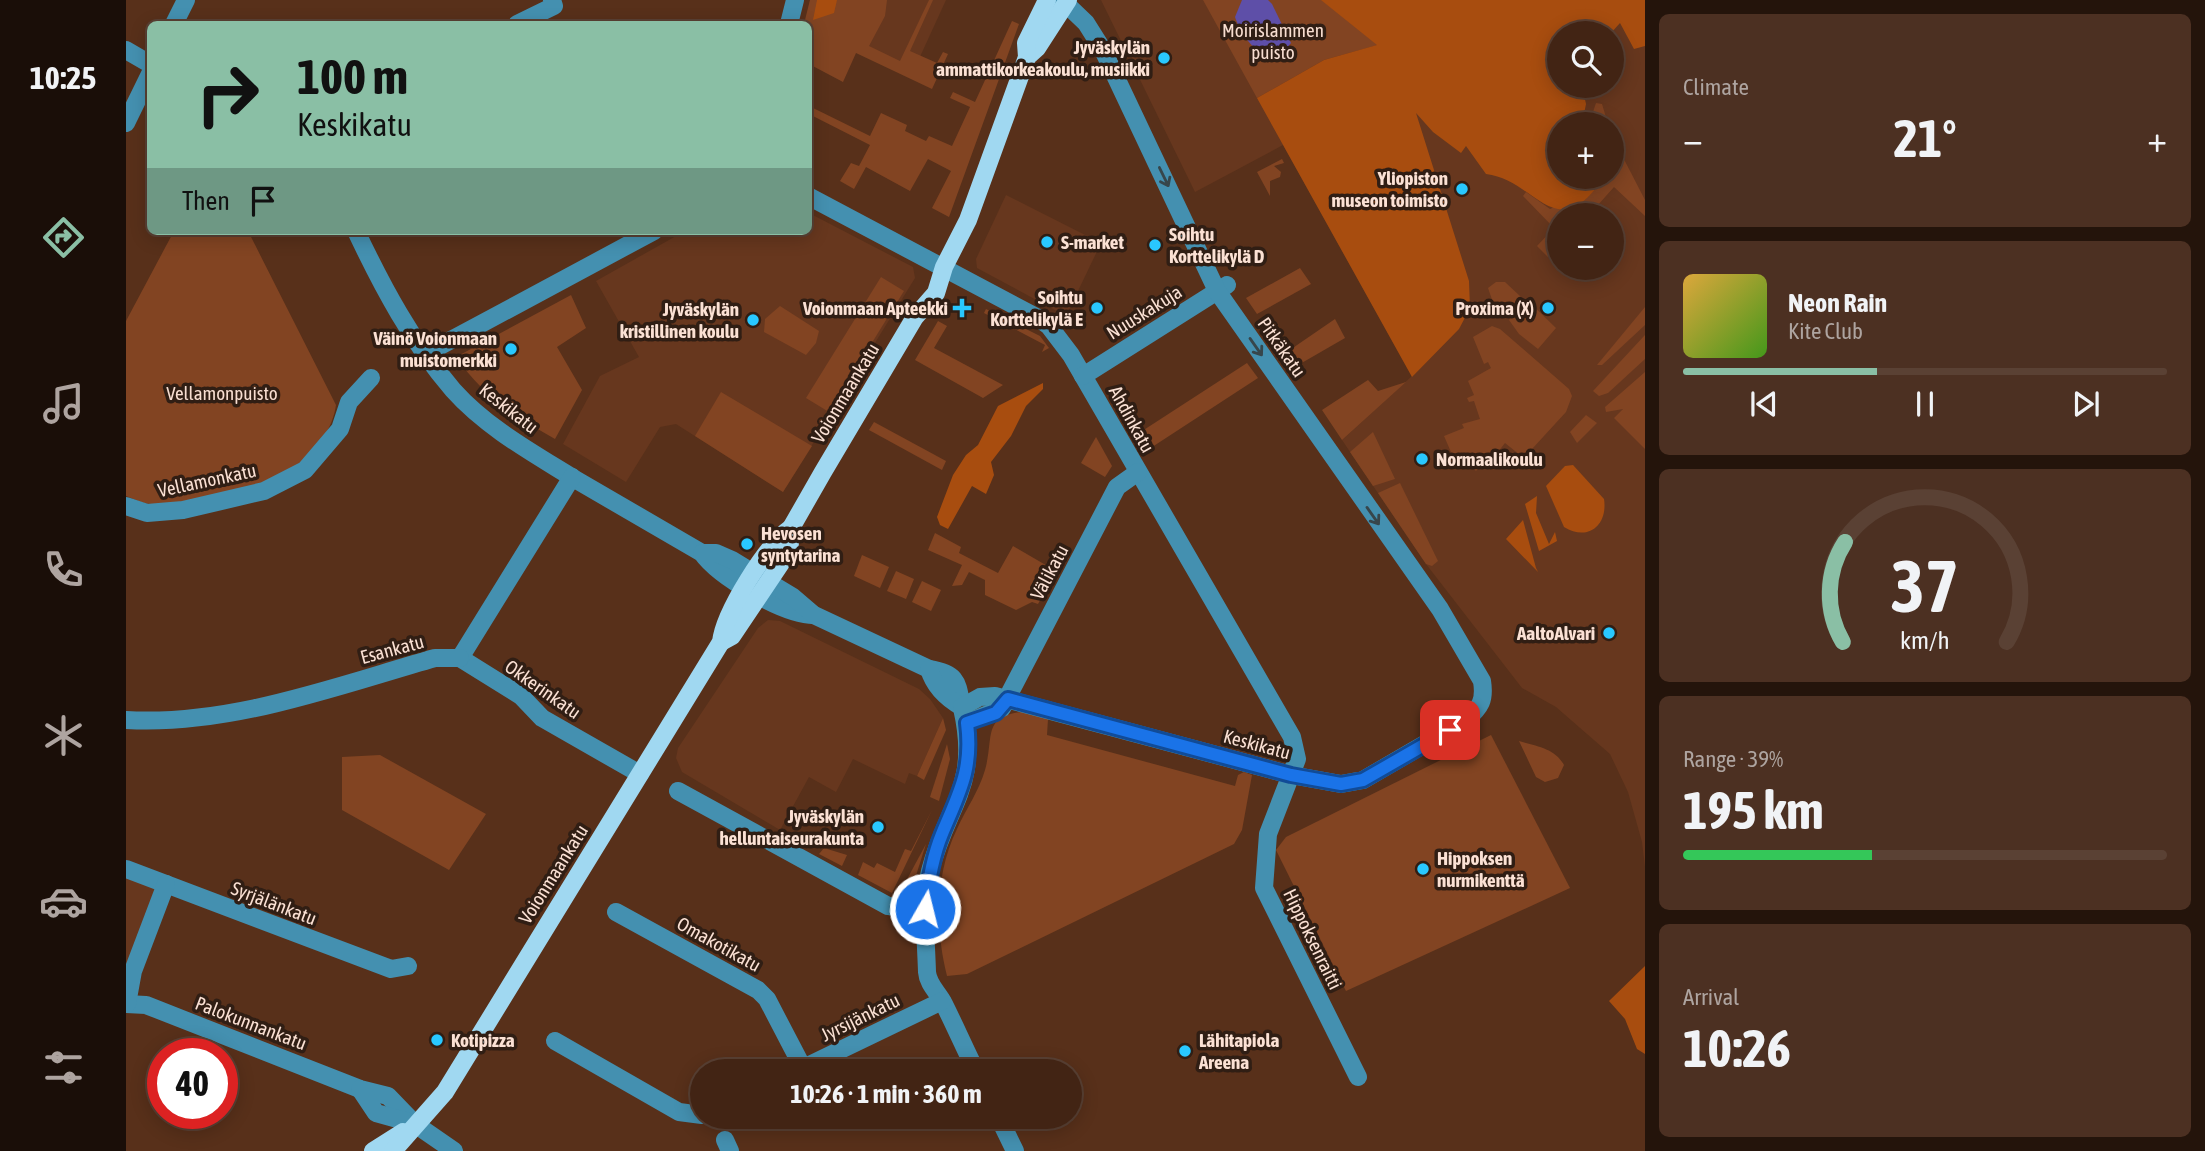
<!DOCTYPE html>
<html lang="en">
<head>
<meta charset="utf-8">
<style>
  :root { --surface:#422414; --page:#4c3022; --text:#f1f3f6; --muted:#aea4a0; --line:#5a4134; --accent:#8abfa5 }
  body { margin:0; font-family:"Asap Condensed",sans-serif; background:var(--page); color:var(--text); height:100vh; display:flex; flex-direction:column; font-size:26px; white-space:nowrap }
  * { box-sizing:border-box; margin:0 }
  p { font-size:23px; color:var(--muted) }
  .icon { flex:none; width:38px; height:38px; fill:none; stroke:currentColor; stroke-width:2; stroke-linecap:round; stroke-linejoin:round }
  .map { position:relative; flex:1; overflow:hidden }
  .details { display:flex; flex-direction:column; gap:14px; padding:14px; background:#24140b; width:560px }
  .details>* { flex:none }
  .guide { position:absolute; left:21px; top:21px; width:665px; height:214px; border-radius:10px; box-shadow:0 4px 18px #0003,0 0 0 2px var(--line); background:#8abfa5; color:#111; overflow:hidden }
  .controls { position:absolute; left:1421px; top:21px; display:grid; gap:14px }
  .controls a { display:grid; place-items:center; width:77px; height:77px; border-radius:50%; background:var(--surface); box-shadow:0 4px 18px #0003,0 0 0 2px var(--line); font-size:35px }
  .speed { position:absolute; left:21px; top:1038px; display:flex; gap:14px; font-size:35px; font-weight:700; text-align:center }
  .speed>* { display:grid; place-content:center; width:91px; height:91px; border-radius:50%; background:var(--surface); box-shadow:0 4px 18px #0003,0 0 0 2px var(--line); line-height:1 }
  .speed .limit { border:10px solid #d22; background:#fff; color:#111 }
  .pin { position:absolute; display:grid; place-items:center; width:60px; height:60px; color:#fff; margin:-30px; border-radius:14px; box-shadow:0 4px 10px #0006 }
  .me { position:absolute; width:77px; margin:-38px; rotate:8deg; stroke-linejoin:round; filter:drop-shadow(0 0 5px #0008) }
  .turn { display:flex; align-items:center; gap:24px; height:147px; padding:0 35px; font-size:32px }
  .turn .icon { width:91px; height:91px; stroke-width:2.5 }
  .turn b { display:block; font-size:49px; line-height:60px }
  .then { display:flex; align-items:center; height:66px; padding:0 35px; background:#0003; gap:14px; font-size:26px }
  .big { font-size:52px; font-weight:700; line-height:1.1 }
  .details .tile { flex:1; display:flex; flex-direction:column; justify-content:center; gap:10px; min-width:0; padding:0 24px; border-radius:10px; background:var(--page) }
  .details .dial { align-items:center; gap:0 }
  .dial svg { height:182px; overflow:visible; fill:none; stroke:var(--line); stroke-width:7; stroke-linecap:round; text-anchor:middle }
  .dial text { fill:var(--text); stroke:none }
  .song { display:flex; align-items:center; gap:21px }
  .cover { width:84px; height:84px; border-radius:10px; background:linear-gradient(135deg,hsl(40 70% 55%),hsl(100 70% 35%)) }
  .played { height:7px; border-radius:4px; background:linear-gradient(90deg,var(--accent) 40%,var(--line) 40%) }
  .keys { display:flex; justify-content:space-around; direction:ltr }
  .heat { display:flex; justify-content:space-between; align-items:center; font-size:38px; direction:ltr }
  .charge { height:10px; border-radius:5px; background:linear-gradient(90deg,#34c759 39%,var(--line) 0) }
  .trip { position:absolute; left:564px; top:1059px; width:392px; height:70px; border-radius:35px; background:var(--surface); box-shadow:0 4px 18px #0003,0 0 0 2px var(--line); font-weight:700; line-height:70px; text-align:center }
  main { display:flex; flex:1; min-height:0 }
  .tabs { display:flex; flex-direction:column; width:126px; justify-content:space-around; align-items:center; background:#1a0e08; color:var(--muted) }
  .tabs .icon { width:49px; height:49px }
  .tabs .active { color:var(--accent) }
  .tabs b { font-size:32px; color:var(--text) }
  .map>svg:first-child { display:block }
</style>
</head>
<body>
<main>
<nav class="tabs">
<b>10:25</b>
<svg class="icon active" aria-label="directions" viewBox="0 0 24 24"><path d="M12 3l9 9-9 9-9-9zM9 14v-3h6M13 9l2 2-2 2"/></svg>
<svg class="icon" aria-label="music" viewBox="0 0 24 24"><path d="M9 18V5l10-2v13"/><circle cx="6" cy="18" r="3"/><circle cx="16" cy="16" r="3"/></svg>
<svg class="icon" aria-label="phone" viewBox="0 0 24 24"><path d="M5 4h4l2 5-3 2q2 4 5 5l2-3 5 2v4C11 20 4 13 5 4z"/></svg>
<svg class="icon" aria-label="climate" viewBox="0 0 24 24"><path d="M12 3v18M4 7l16 10M4 17L20 7"/></svg>
<svg class="icon" aria-label="car" viewBox="0 0 24 24"><path d="M5 17H2v-5l4-1 3-4h7l3 4 3 1v5h-3M9 17h6M6 11h13"/><circle cx="7" cy="17" r="2"/><circle cx="17" cy="17" r="2"/></svg>
<svg class="icon" aria-label="filters" viewBox="0 0 24 24"><path d="M4 7h16M4 17h16"/><circle cx="9" cy="7" r="2"/><circle cx="15" cy="17" r="2"/></svg>
</nav>
<div class="map">
<svg width="1519" height="1151" viewBox="0 0 1519 1151">
  <rect width="100%" height="100%" fill="#58301a"/>
  <g fill="#67371e" fill-rule="evenodd">
    <path d="M684,0H820L787,72L679,22Z"/>
    <path d="M975,0H1519V867L1516,842L1502,792L1484,754L1430,707L1396,688L1300,564L1216,440L1286,376L1157,145L1069,192ZM1433,33H1486V86H1433ZM1433,124H1486V177H1433ZM1433,215H1486V268H1433Z"/>
    <path d="M880,195L975,243L940,316L851,268L850,259Z"/>
    <path d="M683,213L787,267L789,278L657,492L550,424L534,427L500,482L437,444L474,376L513,357L470,281L559,231H682Z"/>
    <path d="M642,620L654,621L793,689L804,699L817,718L791,776L783,773L779,784L727,759L710,792L683,777L654,830L556,772L550,758L552,748L632,628Z"/>
    <path d="M0,874L35,888L0,986Z"/>
  </g>
  <g fill="#824422">
    <path d="M684,0H761L759,16L743,46L774,61L803,0H807L784,51L811,63L817,52L822,54L806,89L730,53L717,82L683,64L682,24H678Z"/>
    <path d="M1077,0H1196L1252,45L1198,60L1131,98Z"/>
    <path d="M886,21L893,24L823,217L806,208L825,171L802,159L784,191L740,167L728,189L714,181L725,163L733,166L744,145L683,114V106L744,136L755,113L781,125L779,131L800,141L803,136L826,146L844,107L824,98L827,92L849,102Z"/>
    <path d="M1470,103L1476,104L1482,124H1463Z"/>
    <path d="M1487,138L1519,200V216L1488,187L1463,215H1433V245L1422,257L1411,246L1428,228L1397,196L1400,192L1424,209L1472,186L1478,177H1486Z"/>
    <path d="M1156,159L1158,163L1148,166L1155,172L1154,177L1144,181V196L1131,172Z"/>
    <path d="M48,231H122L210,405C207,427 192,449 175,463C145,487 64,505 26,504C17,504 8,499 0,496V321Z"/>
    <path d="M1174,268L1185,284L1131,314L1120,298Z"/>
    <path d="M755,277L778,291L703,412L680,398Z"/>
    <path d="M1370,282H1379L1395,297L1378,314L1370,311L1362,288Z"/>
    <path d="M445,295L460,328L431,347L456,390L429,439C391,418 355,394 330,357Z"/>
    <path d="M1400,299L1430,328L1412,349L1393,334L1383,320Z"/>
    <path d="M654,306L693,331L690,343L680,355L638,332L639,319Z"/>
    <path d="M1519,307V325L1476,365H1471Z"/>
    <path d="M860,309L914,336L923,348L916,352L919,345L858,313Z"/>
    <path d="M1209,319L1219,338L1167,368L1158,354Z"/>
    <path d="M812,321L821,326L808,348L877,385L857,398L789,360Z"/>
    <path d="M1366,326L1374,329L1443,389L1446,396L1440,412L1394,462L1391,459L1394,455L1379,443L1368,457L1364,455L1350,471L1333,454L1328,459L1318,436L1338,428L1336,424L1354,419L1348,401L1343,402L1341,398L1348,395L1342,381L1365,368L1362,362L1358,364L1347,337Z"/>
    <path d="M1519,335V359L1482,393L1473,396L1467,391Z"/>
    <path d="M1121,363L1132,378L1020,451L1010,435Z"/>
    <path d="M1519,372V449L1488,418L1497,409L1480,412L1479,407Z"/>
    <path d="M1242,380L1252,391L1280,382L1216,440L1196,410Z"/>
    <path d="M595,392L686,446L657,492L569,436Z"/>
    <path d="M1460,415L1471,423L1451,443L1444,432Z"/>
    <path d="M748,422L820,461L816,470L743,430Z"/>
    <path d="M1247,432L1269,479L1247,486L1224,452Z"/>
    <path d="M970,437L986,466L979,477L955,463Z"/>
    <path d="M1274,483L1312,561L1306,566L1300,564L1252,493Z"/>
    <path d="M809,533L835,547L833,553L872,573L887,546L930,571L912,604L906,602L890,610L859,595V580L843,572L836,585L826,586L836,565L802,550Z"/>
    <path d="M736,555L763,567L754,588L728,576Z"/>
    <path d="M770,571L788,579L780,599L761,591Z"/>
    <path d="M796,581L815,590L805,611L786,602Z"/>
    <path d="M903,711L922,719L921,735L1109,786L1112,775L1118,772L1126,775L1116,830L1108,844L841,974L821,976C809,928 809,874 831,829C840,809 853,791 859,770C869,735 854,715 903,711Z"/>
    <path d="M817,718L820,730L798,780L791,776Z"/>
    <path d="M1365,735L1444,888L1220,991L1150,850L1160,837Z"/>
    <path d="M1393,741C1410,746 1429,748 1438,765L1432,778L1419,782L1410,777Z"/>
    <path d="M821,744L824,759L813,801L804,797Z"/>
    <path d="M254,755L360,814L323,870L216,810V757Z"/>
    <path d="M806,810L766,893L732,875L737,862L748,868L751,863L769,872L779,849L785,851Z"/>
    <path d="M800,844L787,885L781,894L772,896Z"/>
    <path d="M698,848L721,855L716,866L693,854Z"/>
  </g>
  <g fill="#a84d0f">
    <path d="M691,0H711L708,13L687,20Z"/>
    <path d="M1195,0H1519V46L1508,49L1494,23L1485,33H1433V86H1456L1460,104L1456,124H1433V177H1478C1430,249 1411,180 1360,174L1340,146L1335,153L1307,132L1290,113L1343,281L1344,308L1333,329L1286,377L1131,98L1198,60L1251,45Z"/>
    <path d="M917,383V389L900,406L885,436L865,462L868,475L860,494L846,486L822,529L814,525L811,517L827,475L840,455L852,445L872,406Z"/>
    <path d="M1447,465L1478,499C1482,525 1462,542 1438,527L1420,486L1439,466Z"/>
    <path d="M1411,496L1410,513L1423,544L1429,532L1431,541L1413,551L1399,504Z"/>
    <path d="M1397,520L1410,568L1412,572L1380,539Z"/>
    <path d="M1519,966V1054L1511,1049L1499,1019L1483,1001Z"/>
  </g>
  <path fill="#5e4fa8" d="M1116,0H1142L1146,4L1165,43C1142,72 1117,41 1109,17Z"/>
  <g fill="none" stroke-linecap="round" stroke-linejoin="round">
    <g stroke="#4490b0" stroke-width="18">
      <path d="M48,24L60,0"/>
      <path d="M391,24L428,6L426,0"/>
      <path d="M663,24L669,0"/>
      <path d="M0,50L24,64"/>
      <path d="M0,123L24,74"/>
      <path d="M682,196L912,318L923,326L945,355L1166,737L1171,759L1142,834L1138,888L1232,1077"/>
      <path d="M230,231C257,288 286,342 327,390C360,427 405,452 447,478C490,503 533,528 576,553C593,577 658,615 688,615"/>
      <path d="M299,354L528,231"/>
      <path d="M957,376L1101,285"/>
      <path d="M0,506L21,513L57,510L138,491L179,470L214,429L223,402L245,378"/>
      <path d="M576,553H590L606,560L667,597L688,615L803,669C833,674 831,683 836,708C854,787 822,802 804,871C796,904 800,938 801,972C802,985 812,992 818,1004C829,1026 839,1049 850,1071"/>
      <path d="M334,658L395,696L416,718L514,774"/>
      <path d="M334,658L446,477"/>
      <path d="M803,669C808,686 820,698 836,707"/>
      <path d="M836,707L854,697L869,696L1165,775L1215,784L1237,780L1340,720C1355,707 1359,700 1356,681L1314,609L1091,291L977,50L960,23L936,0"/>
      <path d="M0,720C105,726 210,686 309,658H334"/>
      <path d="M841,723L876,708L991,487L1012,472"/>
      <path d="M552,791L762,906L799,910"/>
      <path d="M0,869L265,969L282,966"/>
      <path d="M490,912L632,990L641,999L677,1068"/>
      <path d="M0,1004L20,1005L234,1089L262,1096L289,1124L328,1151"/>
      <path d="M1,1004L7,971L40,884"/>
      <path d="M429,1041L553,1112L576,1115"/>
      <path d="M671,1071L816,1001"/>
      <path d="M234,1089L250,1113L286,1123"/>
      <path d="M872,1116L889,1151"/>
      <path d="M599,1140L604,1151"/>
    </g>
    <g stroke="#a0d8f1" stroke-width="18">
      <path d="M901,57L911,48L942,0"/>
      <path d="M595,642L606,636L657,560L664,543L665,528L697,472L789,317L810,293L818,267L842,220L901,57L900,43L921,0"/>
      <path d="M247,1151L277,1132"/>
      <path d="M267,1151L319,1092L595,642C598,613 641,544 665,528"/>
    </g>
  </g>
  <defs><path id="oneway-shaft" d="M-6 0H5M1.5-3L5.5 0L1.5 3" fill="none" stroke-width="1.6" stroke-linecap="round" stroke-linejoin="round" transform="scale(1.75)"/></defs>
  <g stroke="#37464b">
    <use href="#oneway-shaft" transform="translate(1038 177) rotate(64)"/>
    <use href="#oneway-shaft" transform="translate(1130 347) rotate(55)"/>
    <use href="#oneway-shaft" transform="translate(1247 516) rotate(55)"/>
  </g>
  <g fill="none" stroke-linecap="round" stroke-linejoin="round">
    <defs>
      <path id="route" d="M799,909C802,884 806,858 816,834C833,793 847,770 841,723L870,713L882,699L1165,775L1215,784L1237,780L1324,730"/>
    </defs>
    <use href="#route" stroke="#114b97" stroke-width="18"/>
    <use href="#route" stroke="#1a73e8" stroke-width="12"/>
  </g>
  <g fill="#29c8ff" stroke="#301e14" stroke-width="2.5">
    <circle cx="1038" cy="58" r="7"/>
    <circle cx="1336" cy="189" r="7"/>
    <circle cx="921" cy="242" r="7"/>
    <circle cx="1029" cy="245" r="7"/>
    <path d="M832.5 297.5h7v7h7v7h-7v7h-7v-7h-7v-7h7z"/>
    <circle cx="971" cy="308" r="7"/>
    <circle cx="1422" cy="308" r="7"/>
    <circle cx="627" cy="320" r="7"/>
    <circle cx="385" cy="349" r="7"/>
    <circle cx="1296" cy="459" r="7"/>
    <circle cx="621" cy="544" r="7"/>
    <circle cx="1483" cy="633" r="7"/>
    <circle cx="752" cy="827" r="7"/>
    <circle cx="1297" cy="869" r="7"/>
    <circle cx="311" cy="1040" r="7"/>
    <circle cx="1059" cy="1051" r="7"/>
  </g>
  <g text-anchor="middle" dominant-baseline="central" stroke-width="7" stroke-linejoin="round" paint-order="stroke">
    <g font-size="19" fill="#f8ded1" stroke="#301e14">
      <text x="1147" y="30">Moirislammen<tspan x="1147" dy="22">puisto</tspan></text>
      <text x="96" y="393">Vellamonpuisto</text>
    </g>
    <g font-size="19" font-weight="bold" fill="#fbe1d4" stroke="#301e14" text-anchor="end">
      <text x="1024" y="47">Jyväskylän<tspan x="1024" dy="22">ammattikorkeakoulu, musiikki</tspan></text>
      <text x="1322" y="178">Yliopiston<tspan x="1322" dy="22">museon toimisto</tspan></text>
      <text x="1043" y="234" text-anchor="start">Soihtu<tspan x="1043" dy="22">Korttelikylä D</tspan></text>
      <text x="935" y="242" text-anchor="start">S-market</text>
      <text x="957" y="297">Soihtu<tspan x="957" dy="22">Korttelikylä E</tspan></text>
      <text x="822" y="308">Voionmaan Apteekki</text>
      <text x="1408" y="308">Proxima (X)</text>
      <text x="613" y="309">Jyväskylän<tspan x="613" dy="22">kristillinen koulu</tspan></text>
      <text x="371" y="338">Väinö Voionmaan<tspan x="371" dy="22">muistomerkki</tspan></text>
      <text x="1310" y="459" text-anchor="start">Normaalikoulu</text>
      <text x="635" y="533" text-anchor="start">Hevosen<tspan x="635" dy="22">syntytarina</tspan></text>
      <text x="1469" y="633">AaltoAlvari</text>
      <text x="738" y="816">Jyväskylän<tspan x="738" dy="22">helluntaiseurakunta</tspan></text>
      <text x="1311" y="858" text-anchor="start">Hippoksen<tspan x="1311" dy="22">nurmikenttä</tspan></text>
      <text x="325" y="1040" text-anchor="start">Kotipizza</text>
      <text x="1073" y="1040" text-anchor="start">Lähitapiola<tspan x="1073" dy="22">Areena</tspan></text>
    </g>
    <g font-size="19" fill="#fbe1d4" stroke="#301e14">
      <text transform="translate(1018 312) rotate(-32)">Nuuskakuja</text>
      <text transform="translate(1156 347) rotate(55)">Pitkäkatu</text>
      <text transform="translate(719 393) rotate(-59)">Voionmaankatu</text>
      <text transform="translate(383 408) rotate(38)">Keskikatu</text>
      <text transform="translate(1006 419) rotate(61)">Ahdinkatu</text>
      <text transform="translate(81 480) rotate(-12)">Vellamonkatu</text>
      <text transform="translate(923 572) rotate(-62)">Välikatu</text>
      <text transform="translate(266 649) rotate(-15)">Esankatu</text>
      <text transform="translate(417 689) rotate(35)">Okkerinkatu</text>
      <text transform="translate(1131 744) rotate(15)">Keskikatu</text>
      <text transform="translate(427 874) rotate(-58)">Voionmaankatu</text>
      <text transform="translate(148 903) rotate(21)">Syrjälänkatu</text>
      <text transform="translate(1187 939) rotate(64)">Hippoksenraitti</text>
      <text transform="translate(593 944) rotate(29)">Omakotikatu</text>
      <text transform="translate(734 1017) rotate(-26)">Jyrsijänkatu</text>
      <text transform="translate(125 1023) rotate(21)">Palokunnankatu</text>
    </g>
  </g>
</svg>
<div class="controls">
<a><svg class="icon" aria-label="search" viewBox="0 0 24 24"><circle cx="10" cy="10" r="6"/><path d="M15 15l6 6"/></svg></a>
<a>+</a>
<a>−</a>
</div>
<div class="speed"><div class="limit">40</div></div>
<div class="pin" style="left:1324px;top:730px;background:#d93025"><svg class="icon" aria-label="arrive" viewBox="0 0 24 24"><path d="M6 21V4h12l-3 4 3 4H6"/></svg></div>
<svg class="me" style="left:799px;top:909px" viewBox="-20 -20 40 40"><circle r="17" fill="#1a73e8" stroke="#fff" stroke-width="3"/><path d="M0-11L8 9 0 5-8 9z" fill="#fff"/></svg>
<div class="trip">10:26 · 1 min · 360 m</div>
<div class="guide">
<div class="turn"><svg class="icon" aria-label="right" viewBox="0 0 24 24"><path d="M7 20v-9h11M14 6l5 5-5 5"/></svg><div><b>100 m</b>Keskikatu</div></div>
<div class="then">Then<svg class="icon" aria-label="arrive" viewBox="0 0 24 24"><path d="M6 21V4h12l-3 4 3 4H6"/></svg></div>
</div>
</div>
<section class="details">
<div class="tile"><p>Climate</p>
<div class="heat"><a>−</a><b class="big">21°</b><a>+</a></div>
</div>
<div class="tile">
<div class="song"><i class="cover"></i><div><b>Neon Rain</b><p>Kite Club</p></div></div>
<div class="played"></div>
<div class="keys"><svg class="icon" aria-label="previous" viewBox="0 0 24 24"><path d="M18 5L8 12l10 7zM5 5v14"/></svg><svg class="icon" aria-label="pause" viewBox="0 0 24 24"><path d="M8 5v14M16 5v14"/></svg><svg class="icon" aria-label="next" viewBox="0 0 24 24"><path d="M6 5l10 7-10 7zM19 5v14"/></svg></div>
</div>
<div class="tile dial"><svg viewBox="0 0 100 80">
<path d="M14 69A42 42 0 1 1 86 69"/>
<path d="M14 69A42 42 0 0 1 15 25" stroke="#8abfa5"/>
<text x="50" y="56" font-size="32" font-weight="700">37</text>
<text x="50" y="72" font-size="11">km/h</text>
</svg></div>
<div class="tile"><p>Range · 39%</p><b class="big">195 km</b><div class="charge"></div></div>
<div class="tile"><p>Arrival</p><b class="big">10:26</b></div>
</section>
</main>
</body>
</html>
